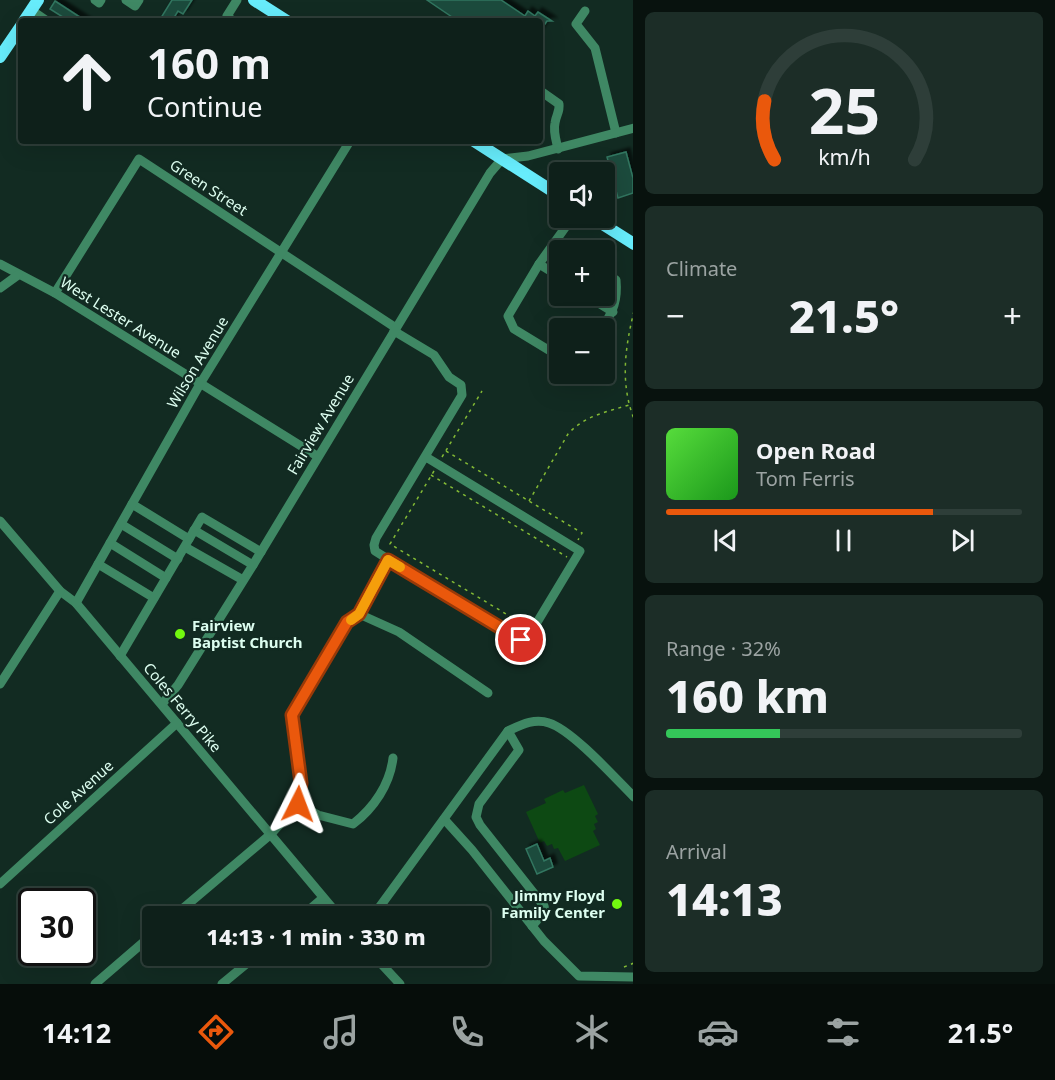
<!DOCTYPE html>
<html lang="en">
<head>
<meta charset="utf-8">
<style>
  :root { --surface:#0e201a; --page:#1c2d27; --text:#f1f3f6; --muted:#9ba3a2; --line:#2e3e39; --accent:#ea580c }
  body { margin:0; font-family:"Noto Sans",sans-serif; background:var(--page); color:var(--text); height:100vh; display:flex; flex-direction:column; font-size:22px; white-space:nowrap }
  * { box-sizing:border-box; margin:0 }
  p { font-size:20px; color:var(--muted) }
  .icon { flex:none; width:33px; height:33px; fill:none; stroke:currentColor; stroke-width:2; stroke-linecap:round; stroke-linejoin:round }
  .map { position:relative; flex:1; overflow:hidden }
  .drawer { display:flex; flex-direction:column; gap:12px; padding:12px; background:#08120e; width:422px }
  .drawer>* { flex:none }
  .hud { position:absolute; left:18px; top:18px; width:525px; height:126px; border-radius:6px; box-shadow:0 6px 24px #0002,0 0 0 2px var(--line); background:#0e201a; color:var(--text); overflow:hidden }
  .controls { position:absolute; left:549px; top:162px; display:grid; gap:12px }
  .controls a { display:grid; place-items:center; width:66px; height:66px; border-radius:6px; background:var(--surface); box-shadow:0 6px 24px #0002,0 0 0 2px var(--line); font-size:30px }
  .speed { position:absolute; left:18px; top:888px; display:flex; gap:12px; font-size:30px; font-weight:700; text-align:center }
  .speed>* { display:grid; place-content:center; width:78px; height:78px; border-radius:50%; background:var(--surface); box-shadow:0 6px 24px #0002,0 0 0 2px var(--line); line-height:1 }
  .speed .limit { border:3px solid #111; border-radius:9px; background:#fff; color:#111 }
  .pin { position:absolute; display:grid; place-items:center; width:51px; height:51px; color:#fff; margin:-26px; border:3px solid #fff; border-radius:50%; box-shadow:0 2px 6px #0007 }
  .me { position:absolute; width:66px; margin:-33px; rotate:3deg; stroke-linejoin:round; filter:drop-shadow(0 0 4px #0008) }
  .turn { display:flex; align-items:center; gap:21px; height:126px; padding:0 30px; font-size:27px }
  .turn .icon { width:78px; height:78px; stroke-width:2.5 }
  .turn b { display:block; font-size:42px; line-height:51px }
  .big { font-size:45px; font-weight:800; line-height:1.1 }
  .drawer .widget { flex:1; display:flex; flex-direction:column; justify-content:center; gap:9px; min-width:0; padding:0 21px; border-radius:9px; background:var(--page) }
  .drawer .dial { align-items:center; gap:0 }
  .dial svg { height:156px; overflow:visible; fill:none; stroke:var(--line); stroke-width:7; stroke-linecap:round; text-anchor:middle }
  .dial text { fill:var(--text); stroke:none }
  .song { display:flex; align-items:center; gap:18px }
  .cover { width:72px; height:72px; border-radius:9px; background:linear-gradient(135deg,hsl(110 70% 55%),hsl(120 70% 35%)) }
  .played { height:6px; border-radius:3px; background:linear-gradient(90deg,var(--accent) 75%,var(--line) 75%) }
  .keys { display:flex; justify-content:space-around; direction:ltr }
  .heat { display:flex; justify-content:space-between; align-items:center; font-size:33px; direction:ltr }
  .charge { height:9px; border-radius:4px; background:linear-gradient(90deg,#34c759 32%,var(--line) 0) }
  .trip { position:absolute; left:142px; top:906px; width:348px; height:60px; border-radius:6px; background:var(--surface); box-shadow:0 6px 24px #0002,0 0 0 2px var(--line); font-weight:800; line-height:60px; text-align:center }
  .tabs { display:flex; height:96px; justify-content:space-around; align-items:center; background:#060d0a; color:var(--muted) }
  .tabs .icon { width:42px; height:42px }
  .tabs .current { color:var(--accent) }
  .tabs b { font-size:27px; color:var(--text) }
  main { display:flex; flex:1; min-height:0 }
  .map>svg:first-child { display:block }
</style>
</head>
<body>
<main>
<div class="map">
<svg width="634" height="984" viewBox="0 0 634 984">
  <defs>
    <filter id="shadow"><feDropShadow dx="4" dy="-4" stdDeviation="1.5" flood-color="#0009"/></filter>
  </defs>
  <rect width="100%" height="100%" fill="#122b22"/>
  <path fill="#0d4913" d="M584,785L598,814L595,816L598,822L594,824L596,829L593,831L600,845L565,861L558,848L554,849L552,844L547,846L544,841L540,843L526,812L546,803L544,799L563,790L565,793Z"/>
  <g fill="#1e4b3d" stroke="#317660" stroke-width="1.5" filter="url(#shadow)">
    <path d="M172,0H192L183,14L178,11L172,21H159Z"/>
    <path d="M427,0H501L525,16L528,11L535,16L538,12L552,21H547L540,31V21H458Z"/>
    <path d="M55,1L86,21H69L50,9Z"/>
    <path d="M626,152L633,178V193L618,198L607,157Z"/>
    <path d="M537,844L544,861L550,858L553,867L537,874L526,849Z"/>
  </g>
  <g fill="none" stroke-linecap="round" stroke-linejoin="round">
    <g stroke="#83ba35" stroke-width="1.5" stroke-dasharray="3 4.5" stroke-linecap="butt">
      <path d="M634,311C625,348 620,383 634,419"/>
      <path d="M446,451L582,533L578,540"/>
      <path d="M442,457L482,391"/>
      <path d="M434,471L390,544L526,626"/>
      <path d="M431,475L567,557"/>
      <path d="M529,501L568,434C584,416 606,412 629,405"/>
      <path d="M624,967L634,963"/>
    </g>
    <g stroke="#3f8864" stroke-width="9">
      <path d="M95,0L99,3L101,0"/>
      <path d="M126,0L135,6L139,0"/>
      <path d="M31,10L47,21"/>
      <path d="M585,11L576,24L595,48L616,133"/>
      <path d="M233,21L227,16L237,0"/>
      <path d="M542,92L559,104C560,112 556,115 555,123C553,131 556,140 558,149"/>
      <path d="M556,242L570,250"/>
      <path d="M0,264L55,293L317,456"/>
      <path d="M539,264L560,277"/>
      <path d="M0,288L18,275"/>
      <path d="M55,293L139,159L396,328"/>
      <path d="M587,296L613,312"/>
      <path d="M603,328C613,310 618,301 616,280L604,272"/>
      <path d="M394,331L434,355L449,377L461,385L462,395L376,538L374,545L375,551L514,638L521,640L527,639L580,551L426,457"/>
      <path d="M560,357L514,329L508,316L539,264L572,218"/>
      <path d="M132,504L189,539"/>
      <path d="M0,521L60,591L76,603L339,916"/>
      <path d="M121,524L178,559"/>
      <path d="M194,530L253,565"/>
      <path d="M110,543L166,578"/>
      <path d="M185,547L243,580"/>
      <path d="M98,564L154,598"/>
      <path d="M76,603L200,384L350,141"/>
      <path d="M359,614L399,632L488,693"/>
      <path d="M120,656L202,517L261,552"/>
      <path d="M0,684L60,591"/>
      <path d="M162,704L178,685L253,565L490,173L502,159L528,156L634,128"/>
      <path d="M508,731L519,750L479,804L476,817L480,825L544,906L545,911L532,926"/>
      <path d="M298,804L318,815L353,824C374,808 390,784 393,758"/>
      <path d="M444,819L472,850L544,941L579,976L634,977"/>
      <path d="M0,884L177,723"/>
      <path d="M174,916L271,834L298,804L301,783L292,715L347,622L359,614L388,560"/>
      <path d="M302,916L323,898"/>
      <path d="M373,916L508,731C521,725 534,718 549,723C572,730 615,778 634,797"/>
      <path d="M374,956L400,984"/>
      <path d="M95,984L153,934"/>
      <path d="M222,984L256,956"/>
    </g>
    <g stroke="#67ecfb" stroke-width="12">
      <path d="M254,0L287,21"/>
      <path d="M24,21L38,0"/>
      <path d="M0,57L21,26"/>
      <path d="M474,141L560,196"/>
      <path d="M593,218L634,244"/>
    </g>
  </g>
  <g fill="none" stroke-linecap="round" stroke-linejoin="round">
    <defs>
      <path id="route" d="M298,804L301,783L292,715L347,622L359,614L388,560L521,640"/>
    </defs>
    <use href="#route" stroke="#983908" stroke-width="15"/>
    <use href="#route" stroke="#ea580c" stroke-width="10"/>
    <path stroke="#f59e0b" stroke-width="10" d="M351,620L359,614L388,560L400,567"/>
  </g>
  <g fill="#72f80f" stroke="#122b22" stroke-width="2">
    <circle cx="180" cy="634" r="6"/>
    <circle cx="617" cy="904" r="6"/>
  </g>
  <g text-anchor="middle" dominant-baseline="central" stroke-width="4.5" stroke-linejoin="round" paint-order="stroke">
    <g font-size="15" fill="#ddfef0" stroke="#122b22">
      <text transform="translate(209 187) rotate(33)">Green Street</text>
      <text transform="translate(121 317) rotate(32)">West Lester Avenue</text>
      <text transform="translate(197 362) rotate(-59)">Wilson Avenue</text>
      <text transform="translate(320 424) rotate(-59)">Fairview Avenue</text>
      <text transform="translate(183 707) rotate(50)">Coles Ferry Pike</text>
      <text transform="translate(78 792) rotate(-42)">Cole Avenue</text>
    </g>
    <g font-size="15" font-weight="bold" fill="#ddfef0" stroke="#122b22" text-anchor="start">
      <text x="192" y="625">Fairview<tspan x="192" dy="17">Baptist Church</tspan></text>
      <text x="605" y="895" text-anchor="end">Jimmy Floyd<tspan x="605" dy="17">Family Center</tspan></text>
    </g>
  </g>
</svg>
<div class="controls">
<a><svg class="icon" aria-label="sound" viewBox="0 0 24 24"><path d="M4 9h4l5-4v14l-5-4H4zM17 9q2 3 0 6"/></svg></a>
<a>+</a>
<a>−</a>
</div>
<div class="speed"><div class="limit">30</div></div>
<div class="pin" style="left:521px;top:640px;background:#d93025"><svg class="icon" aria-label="arrive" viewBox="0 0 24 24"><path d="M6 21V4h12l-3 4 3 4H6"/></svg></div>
<svg class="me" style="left:298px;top:804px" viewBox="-20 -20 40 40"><path d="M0-17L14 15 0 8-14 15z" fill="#ea580c" stroke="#fff" stroke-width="4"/></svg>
<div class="trip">14:13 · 1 min · 330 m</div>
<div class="hud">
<div class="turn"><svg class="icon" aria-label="ahead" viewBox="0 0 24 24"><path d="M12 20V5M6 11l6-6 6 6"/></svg><div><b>160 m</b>Continue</div></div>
</div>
</div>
<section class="drawer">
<div class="widget dial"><svg viewBox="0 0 100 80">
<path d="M14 69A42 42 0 1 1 86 69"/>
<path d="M14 69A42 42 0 0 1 9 39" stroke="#ea580c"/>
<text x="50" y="56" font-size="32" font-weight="700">25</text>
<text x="50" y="72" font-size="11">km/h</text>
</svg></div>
<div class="widget"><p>Climate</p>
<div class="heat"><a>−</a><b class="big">21.5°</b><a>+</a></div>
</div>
<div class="widget">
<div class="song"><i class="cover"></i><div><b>Open Road</b><p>Tom Ferris</p></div></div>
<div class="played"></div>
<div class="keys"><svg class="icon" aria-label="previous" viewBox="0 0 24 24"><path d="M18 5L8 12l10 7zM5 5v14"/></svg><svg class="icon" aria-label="pause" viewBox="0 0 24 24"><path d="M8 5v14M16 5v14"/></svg><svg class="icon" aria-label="next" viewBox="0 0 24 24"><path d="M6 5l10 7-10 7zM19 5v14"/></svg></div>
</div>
<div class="widget"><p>Range · 32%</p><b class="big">160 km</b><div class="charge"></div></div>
<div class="widget"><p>Arrival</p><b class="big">14:13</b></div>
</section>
</main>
<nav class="tabs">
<b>14:12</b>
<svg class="icon current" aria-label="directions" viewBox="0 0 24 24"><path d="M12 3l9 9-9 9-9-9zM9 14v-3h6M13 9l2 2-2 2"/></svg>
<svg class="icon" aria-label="music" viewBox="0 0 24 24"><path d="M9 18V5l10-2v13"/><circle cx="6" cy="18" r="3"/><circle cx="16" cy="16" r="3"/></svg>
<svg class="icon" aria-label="phone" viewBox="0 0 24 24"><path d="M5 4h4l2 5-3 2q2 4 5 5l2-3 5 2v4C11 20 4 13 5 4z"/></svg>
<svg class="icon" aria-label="climate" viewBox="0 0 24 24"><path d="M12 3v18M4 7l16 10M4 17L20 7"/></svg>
<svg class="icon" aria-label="car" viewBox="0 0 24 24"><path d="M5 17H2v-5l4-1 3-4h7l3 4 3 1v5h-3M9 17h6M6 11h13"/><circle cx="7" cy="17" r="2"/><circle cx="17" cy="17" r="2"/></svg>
<svg class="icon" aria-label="filters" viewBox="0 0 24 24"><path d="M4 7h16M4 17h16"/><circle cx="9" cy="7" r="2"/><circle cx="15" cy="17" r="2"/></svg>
<b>21.5°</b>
</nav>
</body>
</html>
